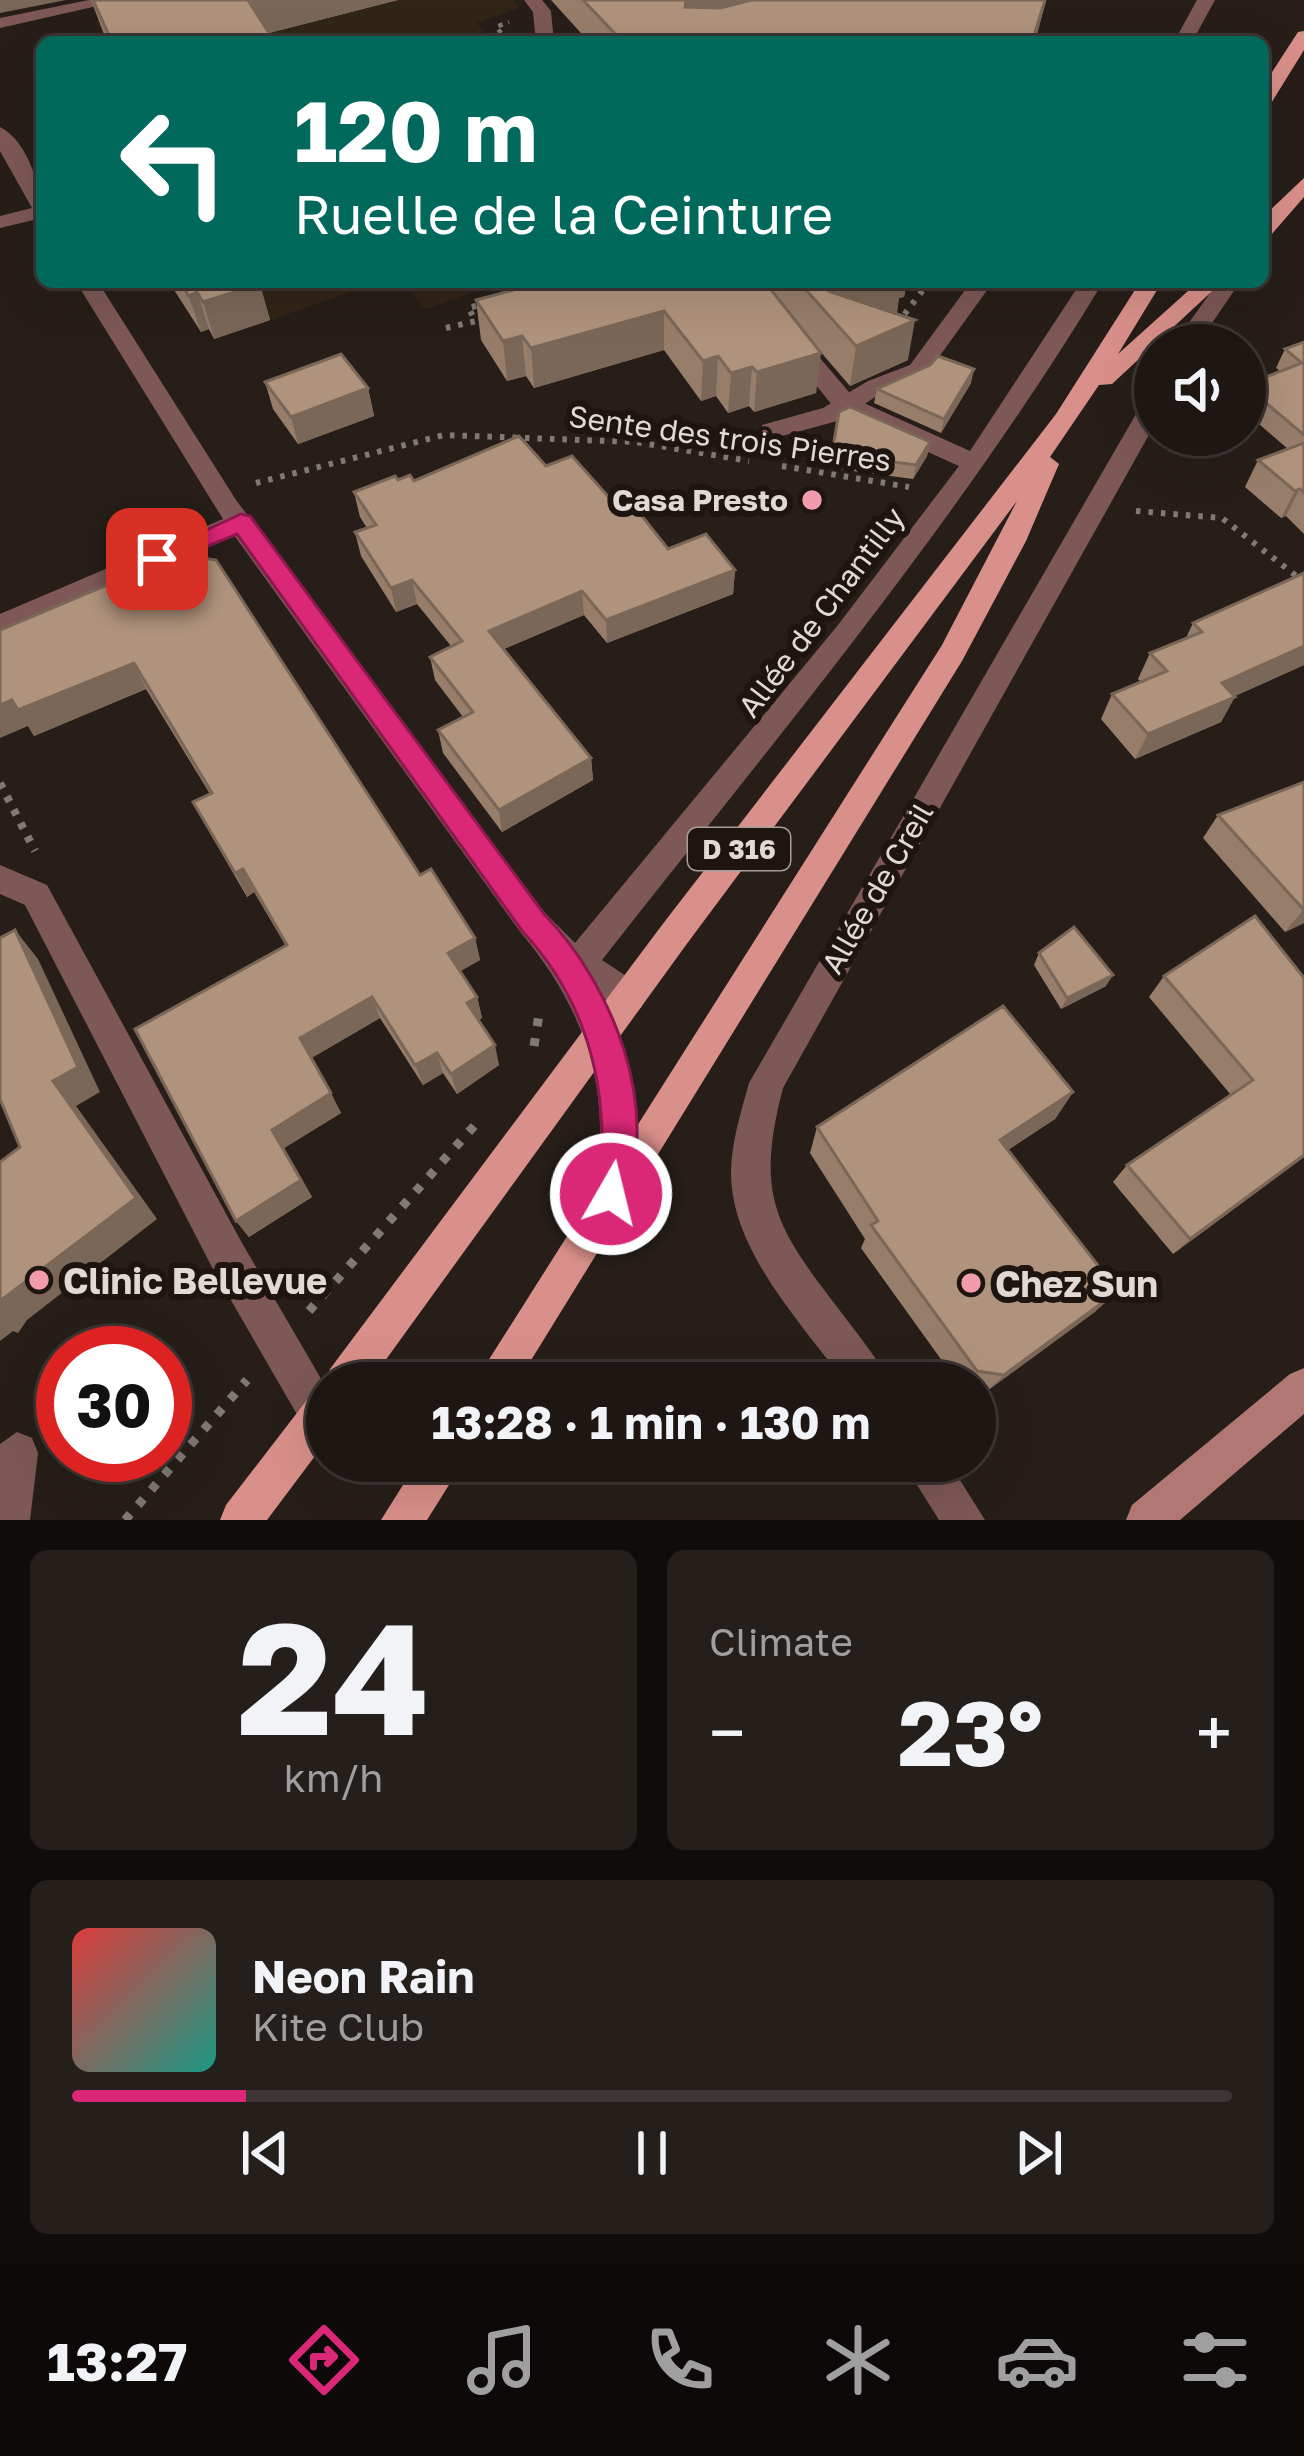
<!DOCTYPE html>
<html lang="en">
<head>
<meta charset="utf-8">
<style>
  :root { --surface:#1d1613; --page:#251f1c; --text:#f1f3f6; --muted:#a09fa0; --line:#3b3533; --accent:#db2777 }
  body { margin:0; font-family:"Golos Text",sans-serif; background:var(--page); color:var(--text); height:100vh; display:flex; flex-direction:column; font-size:45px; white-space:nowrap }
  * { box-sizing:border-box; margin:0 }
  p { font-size:39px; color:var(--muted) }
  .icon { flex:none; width:66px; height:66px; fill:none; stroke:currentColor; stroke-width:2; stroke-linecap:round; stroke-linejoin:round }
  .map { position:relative; height:1520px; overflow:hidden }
  .drawer { display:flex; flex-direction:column; gap:30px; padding:30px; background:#100c0a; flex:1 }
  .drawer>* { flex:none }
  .top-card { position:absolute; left:36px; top:36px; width:1233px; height:252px; border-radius:18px; box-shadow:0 12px 48px #0002,0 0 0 3px var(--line); background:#00695c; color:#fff; overflow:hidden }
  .buttons { position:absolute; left:1134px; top:324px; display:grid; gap:24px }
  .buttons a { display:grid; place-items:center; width:132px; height:132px; border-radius:50%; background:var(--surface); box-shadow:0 12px 48px #0002,0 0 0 3px var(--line); font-size:60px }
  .speed { position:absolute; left:36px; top:1326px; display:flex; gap:24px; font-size:60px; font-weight:700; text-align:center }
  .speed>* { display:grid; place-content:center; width:156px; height:156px; border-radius:50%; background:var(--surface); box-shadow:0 12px 48px #0002,0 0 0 3px var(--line); line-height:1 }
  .speed .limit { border:18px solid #d22; background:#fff; color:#111 }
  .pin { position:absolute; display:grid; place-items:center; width:102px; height:102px; color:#fff; margin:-51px; border-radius:24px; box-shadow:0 6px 18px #0006 }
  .me { position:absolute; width:132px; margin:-66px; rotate:8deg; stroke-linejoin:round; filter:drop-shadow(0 0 9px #0008) }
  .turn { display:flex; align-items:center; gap:42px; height:252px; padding:0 60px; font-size:54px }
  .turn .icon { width:156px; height:156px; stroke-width:2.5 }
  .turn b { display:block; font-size:84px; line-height:102px }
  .big { font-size:90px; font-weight:700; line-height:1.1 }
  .drawer .card { flex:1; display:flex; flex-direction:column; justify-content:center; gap:18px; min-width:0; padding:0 42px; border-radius:18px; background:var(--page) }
  .drawer .dial { align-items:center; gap:0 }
  .dial b { font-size:156px; line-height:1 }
  .song { display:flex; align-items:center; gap:36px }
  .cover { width:144px; height:144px; border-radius:18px; background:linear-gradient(135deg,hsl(0 70% 55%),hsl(170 70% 35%)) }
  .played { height:12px; border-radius:6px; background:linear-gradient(90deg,var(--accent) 15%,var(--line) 15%) }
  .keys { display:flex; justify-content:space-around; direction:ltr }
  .heat { display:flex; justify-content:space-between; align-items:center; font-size:66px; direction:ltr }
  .drawer .tiles { flex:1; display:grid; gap:30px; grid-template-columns:1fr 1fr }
  .card:last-child { grid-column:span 2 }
  .trip { position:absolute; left:306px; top:1362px; width:690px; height:120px; border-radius:60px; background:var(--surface); box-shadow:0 12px 48px #0002,0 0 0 3px var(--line); font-weight:700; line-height:120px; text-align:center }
  .dock { display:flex; height:192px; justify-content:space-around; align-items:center; background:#0c0908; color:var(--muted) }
  .dock .icon { width:84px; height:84px }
  .dock .active { color:var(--accent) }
  .dock b { font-size:54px; color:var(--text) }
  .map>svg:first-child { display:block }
</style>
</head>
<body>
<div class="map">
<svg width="1304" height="1520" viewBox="0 0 1304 1520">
  <rect width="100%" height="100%" fill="#271e19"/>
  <g fill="#312517">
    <path d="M198,0H513L519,8L477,23L492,42H107L96,21Z"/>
    <path d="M235,282H379L271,320Z"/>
    <path d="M403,282H505L425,309Z"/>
  </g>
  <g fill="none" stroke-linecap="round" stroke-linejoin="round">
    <path stroke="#817974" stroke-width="4.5" stroke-dasharray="4.5 6" stroke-linecap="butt" d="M508,41L496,27L509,22"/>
    <g stroke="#817974" stroke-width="6" stroke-dasharray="4.5 8" stroke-linecap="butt">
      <path d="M897,324L929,282"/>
      <path d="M446,328L476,321L468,308L487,303"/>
      <path d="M782,466L909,487"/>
      <path d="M256,483L444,435L636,442L749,461"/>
      <path d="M1136,511L1222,518L1304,582"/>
    </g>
    <path stroke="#817974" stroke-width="8" stroke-dasharray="6 9" stroke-linecap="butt" d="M0,783L35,851"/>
    <g stroke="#817974" stroke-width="9" stroke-dasharray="8 12" stroke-linecap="butt">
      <path d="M534,1046L540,1008"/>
      <path d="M309,1311L475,1125"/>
      <path d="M125,1520L247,1380"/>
    </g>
    <g fill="#7d5856" fill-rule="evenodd">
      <path d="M971,282H993L926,375L884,391L841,420L771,439L762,437V425L823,408L868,381L910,365Z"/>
      <path d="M0,865L47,885L242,1243L327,1389V1434L320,1436L306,1430L214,1271L25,905L0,894Z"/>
      <path d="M17,1432L32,1438L38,1453L30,1520H0V1444Z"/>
    </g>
    <g fill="#7d5856" fill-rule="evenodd">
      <path d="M89,0H124L0,28V18Z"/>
      <path d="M524,0H542L551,11L554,42H536L533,12Z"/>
      <path d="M1197,0H1215L1192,42H1174Z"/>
      <path d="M0,127C28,141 42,189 42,218L0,228V216L32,208L0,151Z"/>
      <path d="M76,282H98L236,500L545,913L575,943L838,625L959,466L837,411L732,282H755L855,399L970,451L1081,282H1103C957,524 776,738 602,960L641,986L646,997L641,1008L629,1013L601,997C631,1060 652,1141 624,1207L611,1213L598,1207C588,1185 599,1157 600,1132C601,1057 569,989 521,933L234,535L0,636V614L223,519Z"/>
      <path d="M1218,282H1240L1197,345H1173Z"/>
      <path d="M1155,394V424L783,1088C753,1202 779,1231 847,1320C862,1340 879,1360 889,1383H845C802,1323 732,1252 731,1174C731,1143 741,1112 749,1083L1143,402Z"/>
      <path d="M902,1461H948L985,1520H939Z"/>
    </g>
    <path fill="#b17873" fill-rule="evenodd" d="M1304,1368V1414L1180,1520H1126L1132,1505L1290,1374Z"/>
    <g fill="#da908a" fill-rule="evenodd">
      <path d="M1304,31V50L1270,105L1263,107V86L1298,32Z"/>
      <path d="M1304,178V197L1271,235L1263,236V217Z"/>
      <path d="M1140,282H1162L1118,354L1198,282H1222L1112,384L1099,385L1050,457L1059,464L1026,541L962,661L517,1383H474L942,645L1017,501L686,945L369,1383H327V1440L267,1520H220L226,1505L313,1392L325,1386L330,1369L662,925L1056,414Z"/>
      <path d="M418,1461H464L427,1520H381Z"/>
    </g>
  </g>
  <g fill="#977e6b">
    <path d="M91,0H398L269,33L275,42H107Z"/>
    <path d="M551,0H1046L1035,42H589Z"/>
    <path d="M169,282H259L270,320L214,339L209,329L201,332Z"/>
    <path d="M544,282H907L904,297L899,298L896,314L908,360L850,386L819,350L816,393L754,412L749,406L728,413L716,396L701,401L664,350L534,388L526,376L507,381L481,340L476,300Z"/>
    <path d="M1304,342V534L1286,516L1281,518L1245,487L1258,460L1288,449L1245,412V384L1280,371L1276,368L1285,349Z"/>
    <path d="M265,382L368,388L374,416L298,444L273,409Z"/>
    <path d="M971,383L941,433L874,403L877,389Z"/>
    <path d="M839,412L930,442L927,456L913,479L830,468Z"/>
    <path d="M546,466L613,502L668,549L735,570L733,594L607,643L584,615L504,649L591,758L593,780L502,832L443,753L438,730L463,717L435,680L430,657L451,646L417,604L396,612L361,556L355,532L367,528L360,517L354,492L398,480L414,481Z"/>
    <path d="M180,554L420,875L475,938L480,960L460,971L477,997L482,1018L479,1020L499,1065L457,1094L443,1073L423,1085L380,1018L311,1058L341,1113L284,1148L312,1197L249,1237L236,1221L286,946L254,892L247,897L206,826L193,802L210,794L146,689L34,736L28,726Z"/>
    <path d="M1304,573V665L1235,696L1221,722L1135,759L1101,719L1112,694L1141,682L1138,679L1150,653L1186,638L1193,623Z"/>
    <path d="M1304,782V923L1285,932L1203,838L1218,815Z"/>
    <path d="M1039,953L1106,986L1061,1009L1034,965Z"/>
    <path d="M1164,976L1304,978V1157L1173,1254L1113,1182L1127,1165L1231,1095L1149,997Z"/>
    <path d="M1073,1092L1055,1119L1008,1150L1096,1311L987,1391L975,1390V1383H958L861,1248L865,1239L810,1153L817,1127Z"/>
  </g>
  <g fill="#7b6757">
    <path d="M0,0H66L0,13Z"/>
    <path d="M255,0H397L257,36L249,2Z"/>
    <path d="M686,0H774L773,12L685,7Z"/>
    <path d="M1046,0L1035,42H1032Z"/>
    <path d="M872,282H907L904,297L899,298L897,314L831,292Z"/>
    <path d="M260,284L270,320L214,339L203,302Z"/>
    <path d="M197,292L209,329L201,332L189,296Z"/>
    <path d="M664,311V350L534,388L531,348Z"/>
    <path d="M915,320L908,360L850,386L856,346Z"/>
    <path d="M522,336L526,376L507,381L503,341Z"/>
    <path d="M821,353L816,393L754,412L757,372Z"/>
    <path d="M718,356L716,396L701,401L703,361Z"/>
    <path d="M752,367L749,406L728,413L731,373Z"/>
    <path d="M974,369L971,383L941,433L944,419Z"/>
    <path d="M368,388L374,416L298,444L291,417Z"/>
    <path d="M930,442L927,456L913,479L916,465Z"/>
    <path d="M1300,489L1286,516L1281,518L1295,491Z"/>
    <path d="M735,570L733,594L607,643L606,620Z"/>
    <path d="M412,580L417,604L396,612L391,588Z"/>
    <path d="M582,591L584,615L492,654L489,631Z"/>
    <path d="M1304,646V665L1208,708L1222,683Z"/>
    <path d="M134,663L146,689L34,736L28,726L0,738V705Z"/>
    <path d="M1235,697L1221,722L1135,759L1148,734Z"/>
    <path d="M591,758L593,780L502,832L499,810Z"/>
    <path d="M243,869L254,892L247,897L235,873Z"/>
    <path d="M1304,909V923L1285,932Z"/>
    <path d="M15,930L38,959L100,1092L76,1106L157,1219L27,1320L18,1333L13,1331L0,1341V1301L53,1081Z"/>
    <path d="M475,938L480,960L454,975L448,953Z"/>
    <path d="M1113,975L1106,986L1061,1009L1067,998Z"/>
    <path d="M372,997L380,1018L310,1059L300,1038Z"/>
    <path d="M477,997L482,1018L473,1024L467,1003Z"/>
    <path d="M495,1045L499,1065L457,1094L451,1074Z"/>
    <path d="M437,1053L443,1073L423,1085L415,1065Z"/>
    <path d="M1073,1092L1055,1119L984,1165L1000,1140Z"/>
    <path d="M331,1093L341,1113L284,1148L312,1197L249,1237L236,1221L272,1130Z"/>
    <path d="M1304,1155V1157L1173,1254L1190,1239Z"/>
    <path d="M1118,1291L1096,1311L987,1391L1004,1375Z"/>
  </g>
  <g fill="#b0937c" stroke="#7b6757" stroke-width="3">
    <path d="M93,0H255L249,2L275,42H112Z"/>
    <path d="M583,0H686L685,7L720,8L752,0H1045L1032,42H623Z"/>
    <path d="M180,282H259L260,284L203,302L197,292L189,296Z"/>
    <path d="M544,282H765L821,353L757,372L752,367L731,373L718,356L703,361L664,311L531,348L522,336L503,341L476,300Z"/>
    <path d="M799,282H871L831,292L915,320L856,346Z"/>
    <path d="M1304,342V435L1245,385L1302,363L1285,349Z"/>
    <path d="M341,354L368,388L291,417L265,382Z"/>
    <path d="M938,356L974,369L944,419L877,389L930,365Z"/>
    <path d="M850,407L930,442L916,465L832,454L839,412Z"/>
    <path d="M519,436L546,466L572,456L613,502L627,497L668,549L706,534L735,570L606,620L582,591L489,631L591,758L499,810L438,730L473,712L430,657L462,641L412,580L391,588L355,532L376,525L354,492L395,476L398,480L410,475L414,481Z"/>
    <path d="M1304,443V493L1300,489L1295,491L1258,460Z"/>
    <path d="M180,554L216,560L420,875L431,869L475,938L448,953L477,997L467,1003L495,1045L451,1074L437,1053L415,1065L372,997L300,1038L331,1093L272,1130L301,1180L236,1221L135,1029L287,945L243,869L235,873L193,802L212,793L134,663L18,710L12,700L0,705V630Z"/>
    <path d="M1304,573V646L1222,683L1235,697L1148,734L1112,694L1167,671L1150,653L1202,632L1193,623Z"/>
    <path d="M1304,782V909H1303L1218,815Z"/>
    <path d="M1255,916L1304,978V1155L1190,1239L1127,1165L1253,1080L1164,976Z"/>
    <path d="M1074,927L1113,975L1067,998L1039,953Z"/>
    <path d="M15,930L78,1067L53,1081L136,1198L0,1301V1162L20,1147L0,1099V938Z"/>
    <path d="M1003,1006L1073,1092L1000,1140L1118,1291L1004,1375L977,1371L871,1225L878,1221L817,1127Z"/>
  </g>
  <path fill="#db2777" stroke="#8e194d" stroke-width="3" d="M241,514L250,516L544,914C612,984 663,1109 623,1206L611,1211L599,1206C591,1186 602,1162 602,1140C602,1062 577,990 523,932L237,534L157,567L144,559Z"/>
  <g fill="#f29aae" stroke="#1e1510" stroke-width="4.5">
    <circle cx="812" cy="500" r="12"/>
    <circle cx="39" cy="1280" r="12"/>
    <circle cx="971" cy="1283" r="12"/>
  </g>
  <g text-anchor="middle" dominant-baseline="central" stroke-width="12" stroke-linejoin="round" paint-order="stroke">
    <rect fill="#1e1510" stroke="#a69e9b" stroke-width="3" x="688" y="828" width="102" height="42" rx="9"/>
    <g font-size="27" font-weight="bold" fill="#e0d9d6">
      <text x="739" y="849">D 316</text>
    </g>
    <g font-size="30" fill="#e0d9d6" stroke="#1e1510">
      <text transform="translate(730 438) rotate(8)">Sente des trois Pierres</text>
      <text transform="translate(821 612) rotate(-53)">Allée de Chantilly</text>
      <text transform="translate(877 888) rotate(-60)">Allée de Creil</text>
    </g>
    <g font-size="30" font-weight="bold" fill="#e0d9d6" stroke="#1e1510" text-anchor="end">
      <text x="788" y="500">Casa Presto</text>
    </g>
    <g font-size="36" font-weight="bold" fill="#e0d9d6" stroke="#1e1510" text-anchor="start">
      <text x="63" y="1280">Clinic Bellevue</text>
      <text x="995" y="1283">Chez Sun</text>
    </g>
  </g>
</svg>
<div class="buttons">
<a><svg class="icon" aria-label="sound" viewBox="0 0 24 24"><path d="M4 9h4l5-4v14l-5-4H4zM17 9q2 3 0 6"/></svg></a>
</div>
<div class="speed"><div class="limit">30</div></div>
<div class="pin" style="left:157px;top:559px;background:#d93025"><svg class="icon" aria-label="arrive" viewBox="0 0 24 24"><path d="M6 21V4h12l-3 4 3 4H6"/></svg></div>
<svg class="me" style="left:611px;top:1194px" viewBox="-20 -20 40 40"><circle r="17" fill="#db2777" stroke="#fff" stroke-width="3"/><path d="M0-11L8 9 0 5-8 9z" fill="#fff"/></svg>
<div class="trip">13:28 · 1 min · 130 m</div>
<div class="top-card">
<div class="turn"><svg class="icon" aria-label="left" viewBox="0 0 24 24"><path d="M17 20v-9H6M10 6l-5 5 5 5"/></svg><div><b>120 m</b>Ruelle de la Ceinture</div></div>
</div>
</div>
<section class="drawer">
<div class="tiles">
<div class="card dial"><b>24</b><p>km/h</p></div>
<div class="card"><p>Climate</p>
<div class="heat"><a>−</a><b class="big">23°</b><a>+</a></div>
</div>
<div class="card">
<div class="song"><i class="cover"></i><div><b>Neon Rain</b><p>Kite Club</p></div></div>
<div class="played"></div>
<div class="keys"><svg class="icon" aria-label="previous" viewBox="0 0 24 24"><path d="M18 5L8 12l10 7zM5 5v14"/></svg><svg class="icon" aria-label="pause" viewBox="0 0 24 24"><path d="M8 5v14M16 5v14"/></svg><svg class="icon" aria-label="next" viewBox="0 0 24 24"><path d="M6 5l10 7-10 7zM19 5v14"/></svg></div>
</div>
</div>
</section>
<nav class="dock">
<b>13:27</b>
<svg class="icon active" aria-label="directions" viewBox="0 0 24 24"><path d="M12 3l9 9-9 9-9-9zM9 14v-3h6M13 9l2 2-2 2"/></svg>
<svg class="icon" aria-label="music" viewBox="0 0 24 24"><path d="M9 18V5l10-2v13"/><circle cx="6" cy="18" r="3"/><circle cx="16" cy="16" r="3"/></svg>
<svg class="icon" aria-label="phone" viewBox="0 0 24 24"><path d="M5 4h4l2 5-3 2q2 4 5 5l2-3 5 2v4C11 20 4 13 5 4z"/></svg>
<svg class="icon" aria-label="climate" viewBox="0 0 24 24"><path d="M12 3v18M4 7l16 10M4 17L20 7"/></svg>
<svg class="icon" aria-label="car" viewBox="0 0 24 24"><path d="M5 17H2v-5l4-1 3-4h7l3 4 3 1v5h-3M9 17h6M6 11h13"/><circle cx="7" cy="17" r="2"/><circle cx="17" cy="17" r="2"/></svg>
<svg class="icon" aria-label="filters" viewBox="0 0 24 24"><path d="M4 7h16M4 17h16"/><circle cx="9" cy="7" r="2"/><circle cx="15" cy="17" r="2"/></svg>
</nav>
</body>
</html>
